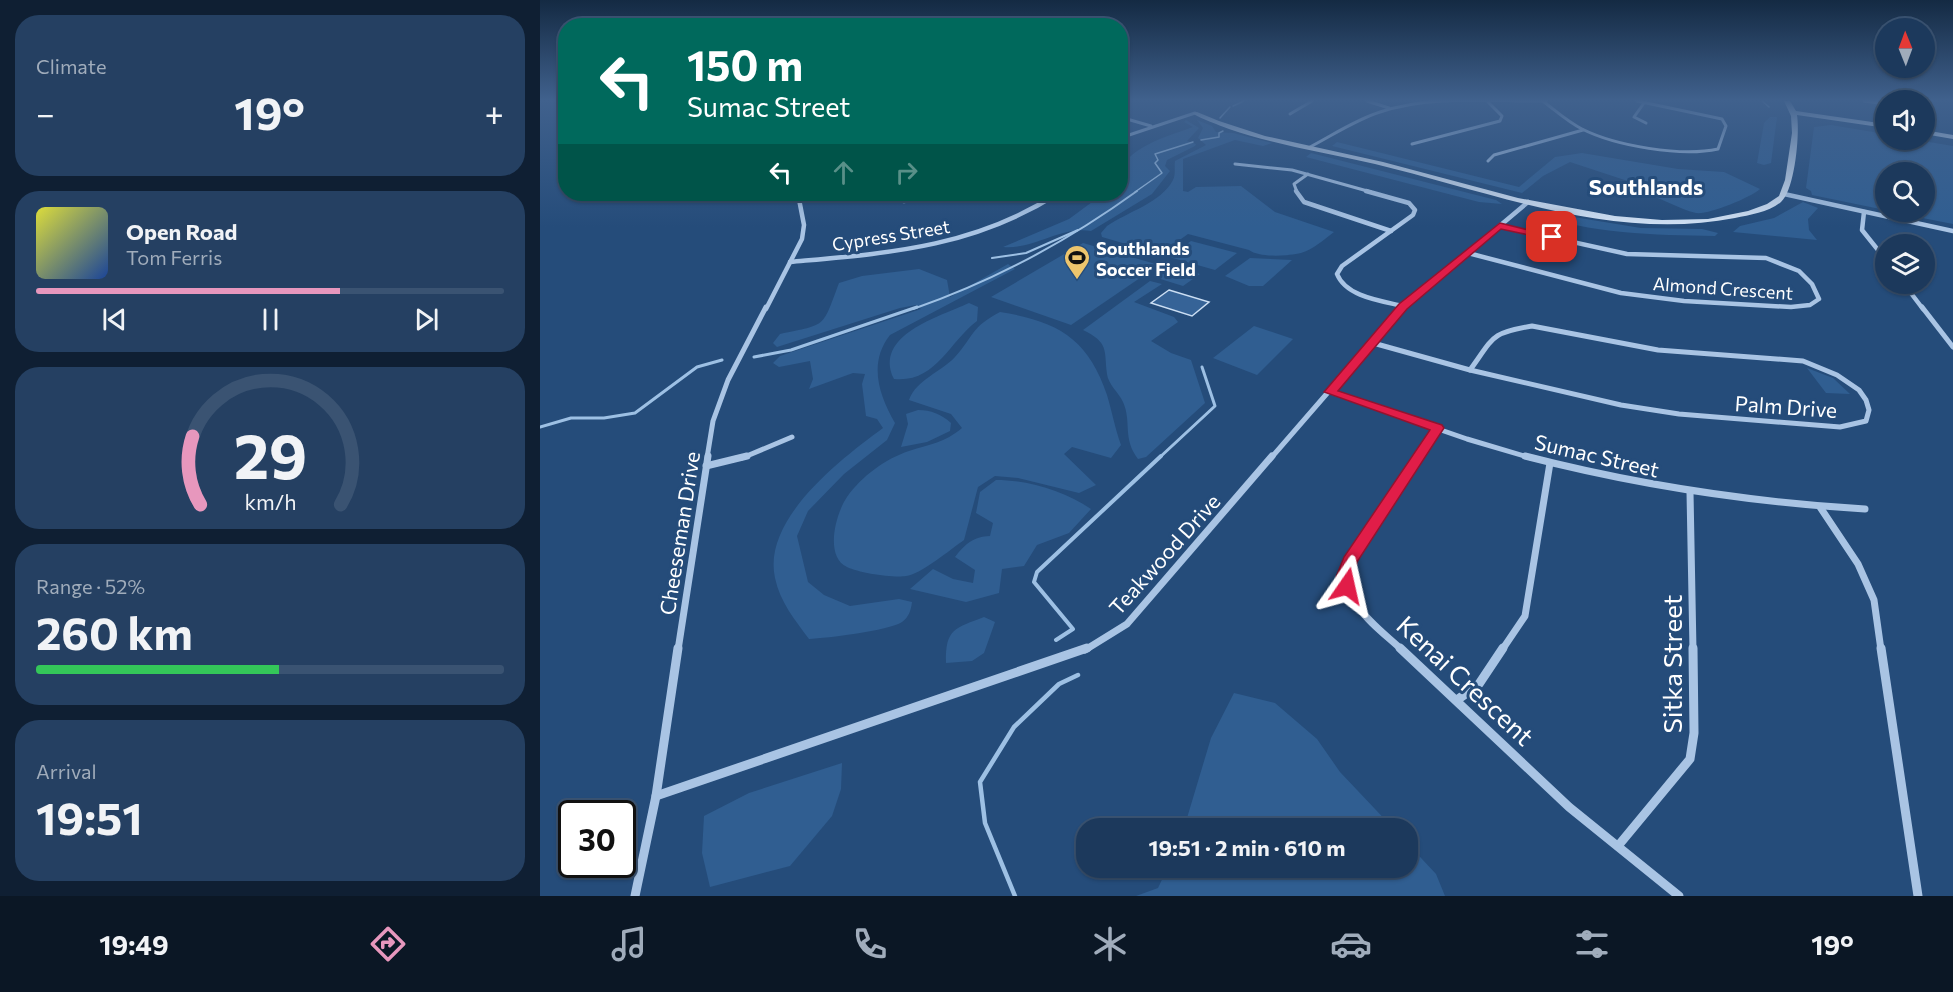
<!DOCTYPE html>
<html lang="en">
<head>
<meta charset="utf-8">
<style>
  :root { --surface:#1c395c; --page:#254062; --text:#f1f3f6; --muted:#a0acbb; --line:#3a5372; --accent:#e797bd }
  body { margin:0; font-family:Commissioner,sans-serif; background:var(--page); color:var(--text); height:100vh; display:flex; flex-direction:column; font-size:22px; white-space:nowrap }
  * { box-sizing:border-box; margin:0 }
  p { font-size:20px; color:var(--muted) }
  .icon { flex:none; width:33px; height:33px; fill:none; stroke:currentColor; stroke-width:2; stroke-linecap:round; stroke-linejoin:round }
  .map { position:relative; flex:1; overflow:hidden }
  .panel { display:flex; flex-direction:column; gap:15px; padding:15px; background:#0f1f33; width:540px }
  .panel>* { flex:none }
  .banner { position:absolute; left:18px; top:18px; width:570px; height:183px; border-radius:24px; box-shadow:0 2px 4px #0004,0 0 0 2px var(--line); background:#00695c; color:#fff; overflow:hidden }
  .needle { width:39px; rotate:359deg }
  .tools { position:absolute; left:1335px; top:18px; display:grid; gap:12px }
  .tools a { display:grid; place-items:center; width:60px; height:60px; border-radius:50%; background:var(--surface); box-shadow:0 2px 4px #0004,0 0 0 2px var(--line); font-size:30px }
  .speed { position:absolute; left:18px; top:800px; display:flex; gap:12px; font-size:30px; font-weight:700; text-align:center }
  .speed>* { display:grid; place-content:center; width:78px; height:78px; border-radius:50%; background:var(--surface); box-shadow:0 2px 4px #0004,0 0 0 2px var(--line); line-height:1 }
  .speed .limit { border:3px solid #111; border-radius:9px; background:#fff; color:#111 }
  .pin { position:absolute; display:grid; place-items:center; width:51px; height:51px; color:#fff; margin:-26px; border-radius:12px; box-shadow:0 3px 9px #0006 }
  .me { position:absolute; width:66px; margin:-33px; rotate:11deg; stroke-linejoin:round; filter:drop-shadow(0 0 4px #0008) }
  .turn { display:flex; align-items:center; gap:21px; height:126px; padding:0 30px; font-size:27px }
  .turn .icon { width:78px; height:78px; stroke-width:2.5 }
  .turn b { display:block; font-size:42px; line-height:51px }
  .lanes { display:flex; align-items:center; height:57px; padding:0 30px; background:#0003; justify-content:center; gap:30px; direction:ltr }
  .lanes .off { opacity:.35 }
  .big { font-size:45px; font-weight:700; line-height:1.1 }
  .panel .card { flex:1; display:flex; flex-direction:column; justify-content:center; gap:9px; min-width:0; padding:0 21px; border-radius:24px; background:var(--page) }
  .panel .dial { align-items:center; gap:0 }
  .dial svg { height:156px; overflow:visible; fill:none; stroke:var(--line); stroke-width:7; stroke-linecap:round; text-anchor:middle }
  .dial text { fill:var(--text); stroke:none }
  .song { display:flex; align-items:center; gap:18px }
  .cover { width:72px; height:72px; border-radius:9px; background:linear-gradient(135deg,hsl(60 70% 55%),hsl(220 70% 35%)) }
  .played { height:6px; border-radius:3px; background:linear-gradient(90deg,var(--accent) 65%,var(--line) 65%) }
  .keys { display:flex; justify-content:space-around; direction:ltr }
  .heat { display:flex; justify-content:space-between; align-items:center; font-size:33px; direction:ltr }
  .charge { height:9px; border-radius:4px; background:linear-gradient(90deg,#34c759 52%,var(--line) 0) }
  .trip { position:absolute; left:536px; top:818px; width:342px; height:60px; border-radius:24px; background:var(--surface); box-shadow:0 2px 4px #0004,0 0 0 2px var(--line); font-weight:700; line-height:60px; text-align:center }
  .tab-bar { display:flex; height:96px; justify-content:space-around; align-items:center; background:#0b1725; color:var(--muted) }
  .tab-bar .icon { width:42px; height:42px }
  .tab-bar .on { color:var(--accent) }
  .tab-bar b { font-size:27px; color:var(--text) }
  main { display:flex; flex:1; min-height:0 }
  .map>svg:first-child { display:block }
</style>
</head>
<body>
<main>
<section class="panel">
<div class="card"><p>Climate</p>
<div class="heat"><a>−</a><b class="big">19°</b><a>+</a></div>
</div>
<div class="card">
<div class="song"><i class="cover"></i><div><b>Open Road</b><p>Tom Ferris</p></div></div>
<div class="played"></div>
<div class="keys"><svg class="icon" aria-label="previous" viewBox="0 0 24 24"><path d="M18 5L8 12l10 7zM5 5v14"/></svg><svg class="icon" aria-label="pause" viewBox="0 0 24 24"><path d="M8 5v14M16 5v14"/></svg><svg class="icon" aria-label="next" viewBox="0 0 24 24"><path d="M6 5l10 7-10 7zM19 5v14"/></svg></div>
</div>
<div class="card dial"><svg viewBox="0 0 100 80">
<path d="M14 69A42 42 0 1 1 86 69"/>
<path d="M14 69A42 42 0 0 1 10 34" stroke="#e797bd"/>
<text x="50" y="56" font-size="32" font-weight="700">29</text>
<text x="50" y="72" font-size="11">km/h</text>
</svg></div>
<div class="card"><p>Range · 52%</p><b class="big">260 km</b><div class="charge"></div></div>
<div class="card"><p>Arrival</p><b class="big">19:51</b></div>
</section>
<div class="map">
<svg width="1413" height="896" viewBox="0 0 1413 896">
  <rect width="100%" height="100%" fill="#254c7a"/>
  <g fill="#305e91">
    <path d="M1230,117H1237L1231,163L1224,165L1217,163L1224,123Z"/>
    <path d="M646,120L659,128L647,141L656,144L655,146L627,160L625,166L630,171L612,194L551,231C520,226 494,250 463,247L529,219L563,194H580C580,187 578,176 581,170C590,146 631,135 653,127L644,122Z"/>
    <path d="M657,120L672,126L676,132L693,133L732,143L723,146L695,140L643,159V191L648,192L656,187L701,186L735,212L794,232C785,239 772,250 761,253C748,256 720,258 709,250L648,234L620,254L562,237L561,233L567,226C587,212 621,203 633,180C636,174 634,167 635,161L666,145L658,138L663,128Z"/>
    <path d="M1291,125L1345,134L1346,140H1377L1413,146V224L1352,212H1384V172H1346L1345,210L1272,195L1271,191L1266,188L1274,127Z"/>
    <path d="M797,142L979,187L1015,157L1042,153L1138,169L1184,172L1220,189C1210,198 1168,215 1156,213C1138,209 1125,199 1108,195L1115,190L1030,162L1003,176L982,193L792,146Z"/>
    <path d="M771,153L956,200L962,204L939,202L766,157Z"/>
    <path d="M1263,202L1278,208L1268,219L1269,230L1277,240L1193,232L1200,226L1234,218Z"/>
    <path d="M997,211L1101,228L1162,229L1178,233L1175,236C1115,235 1049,234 993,213Z"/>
    <path d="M651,241L697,253L675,270L629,257Z"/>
    <path d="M543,243L619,265L531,325L451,297Z"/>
    <path d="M710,258L752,260L723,286H709L685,276Z"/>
    <path d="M468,264L475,269L350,335C328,363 339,395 355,423L347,440L304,474L268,511L257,536L268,582L284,595L310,606L359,599L372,602C371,610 369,617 362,622C348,631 287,638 269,639C255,620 240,602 235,578C222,519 301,459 343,428L337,419L326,416L322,384L325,374L313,373L269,389L273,379L270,361L239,367L233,363L240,356L381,309L376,305L360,308L237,347L233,343L240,334C288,324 282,328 299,283L322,276L379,269L407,280L410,297Z"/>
    <path d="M631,265L660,274L643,286L614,277Z"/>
    <path d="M610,281L622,284L594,302L634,317L638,322L611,341L631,353L651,360L665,403L606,457L598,459C582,438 592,422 583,402C579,393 568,384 567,374C564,349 569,343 543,330Z"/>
    <path d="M429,303L438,307L437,321C408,343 396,383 354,379C333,335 399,317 429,303Z"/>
    <path d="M460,312C517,321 548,338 567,395C572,412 575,428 581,445L571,458L532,447L524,454L556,485L539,493L478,478L455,476L438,487L424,540C411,549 380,575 366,576C353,578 319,573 307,567C284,556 296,513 307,497C322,476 345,459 369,451C391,444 404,443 422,428L411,414L369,400C377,379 400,373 415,357C434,336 431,327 460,312Z"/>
    <path d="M714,326L753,339L717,375L673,358Z"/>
    <path d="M1267,368L1293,378L1310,394L1286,393Z"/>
    <path d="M378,410C391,410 401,414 411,423L410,431L387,442L361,447L368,424L366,414Z"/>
    <path d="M456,480C488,480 524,491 551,509L529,533L497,545L484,566L462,569L459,593L426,602L370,589L393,569L413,579L433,583L435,570L415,557C426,543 433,537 450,536L453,523L436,513L440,492Z"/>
    <path d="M444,617L455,622L444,653L432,661L406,663C405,628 416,628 444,617Z"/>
    <path d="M694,693L735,703L777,739L800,772L853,828H644L671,738Z"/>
    <path d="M302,763L301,789L292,816L250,866L170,887L162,853L164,816L209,793Z"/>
    <path d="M867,843L896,874L905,896H596L618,888L628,867H867Z"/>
  </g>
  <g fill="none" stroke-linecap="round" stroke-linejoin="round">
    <g stroke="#9dc0e4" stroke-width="1.5">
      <path d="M1222,101L1229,107"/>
      <path d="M693,106L704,101"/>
      <path d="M680,118L690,107"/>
      <path d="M661,140L679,137V133L683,131"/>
      <path d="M595,192L622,173L615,163L618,160L615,154L653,142"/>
    </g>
    <g stroke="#9dc0e4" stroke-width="2">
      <path d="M452,258L486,253L538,230"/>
      <path d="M373,309C454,281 528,241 597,191"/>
    </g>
    <g stroke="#9dc0e4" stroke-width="3">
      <path d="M214,357L251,350L377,307"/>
      <path d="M0,427L31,418H64L95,413L157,367L182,360"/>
      <path d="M619,458L675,406L662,367"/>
    </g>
    <path stroke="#9dc0e4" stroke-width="4" d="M516,640L533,629L494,582L497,572L621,456"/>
    <path stroke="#9dc0e4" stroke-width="4.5" d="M475,896L445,823L440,782L474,727L519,684L538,675"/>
  </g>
  <path fill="#366397" stroke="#cbdef3" stroke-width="1.5" d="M629,290L669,302L652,316L611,303Z"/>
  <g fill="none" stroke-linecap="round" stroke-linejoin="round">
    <g stroke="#a9c4e4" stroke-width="3">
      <path d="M827,101L849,108"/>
      <path d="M1324,101L1346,104"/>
      <path d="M1004,102C1016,111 1028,122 1042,129C1076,146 1141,157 1178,149L1186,126L1182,119L1097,101"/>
      <path d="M1104,103L1094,117L1106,123"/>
      <path d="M750,114L772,101"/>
      <path d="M580,117L611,126"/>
      <path d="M580,138L655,113"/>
      <path d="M872,144L960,121L962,116L948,102"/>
      <path d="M770,147C793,135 815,120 840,112C893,94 952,102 1006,101"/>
      <path d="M948,161L954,155L1043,130"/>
      <path d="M695,164L752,170L831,192"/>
      <path d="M757,192L754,184L768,174"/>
    </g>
    <g stroke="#a9c4e4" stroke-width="4.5">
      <path d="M756,191L764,202L851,231"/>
      <path d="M826,191L869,203L875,210L873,215L802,266L797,274C806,297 842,301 863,306"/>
      <path d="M342,194L364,201L404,194"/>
      <path d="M1244,194L1413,231"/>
      <path d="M1324,212L1322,230L1346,260"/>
      <path d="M928,253L1081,293L1144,301L1251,307L1270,305L1279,299L1272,284L1259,271L1226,258L1087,254L960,226"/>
      <path d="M250,262C348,253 432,248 517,194"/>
      <path d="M1364,284L1383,309"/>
      <path d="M226,309L262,239L264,225L258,194"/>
      <path d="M861,309L988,202"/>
    </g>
    <g stroke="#a9c4e4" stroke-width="5">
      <path d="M1382,307L1413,347"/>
      <path d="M992,326L1118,350L1263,361L1297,375L1319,390L1326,400L1329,410L1326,421L1300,427L1139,414L1081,405L930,370C954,337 950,333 992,326Z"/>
      <path d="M833,343L930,370"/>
      <path d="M791,392L927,439L991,458"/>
      <path d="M167,458L173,421L188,380L226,307"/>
      <path d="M202,458L252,437"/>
      <path d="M731,458L862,307"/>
      <path d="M877,458L897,428"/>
    </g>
    <g stroke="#a9c4e4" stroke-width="7">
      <path d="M985,456C1097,485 1210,502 1325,509"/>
      <path d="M166,466L207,456"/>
      <path d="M1150,492L1153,650"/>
      <path d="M1280,507L1318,564L1334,600L1341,650"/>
      <path d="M138,650L168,456"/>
      <path d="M545,650L587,624L732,456"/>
      <path d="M862,650C835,625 799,602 809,561L878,456"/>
      <path d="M962,650L985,616L1010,463"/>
    </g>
    <g stroke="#a9c4e4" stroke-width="9">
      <path d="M860,648L1029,807L1139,896"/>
      <path d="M1341,648L1378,896"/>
      <path d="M917,700L939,684L963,648"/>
      <path d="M116,796L547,648"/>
      <path d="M1078,846L1150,759L1154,733L1153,648"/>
      <path d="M95,896L116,796L138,648"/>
    </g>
    <g fill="#d1e1f4" fill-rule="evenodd">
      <path d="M1244,101H1250L1256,111L1346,124V128L1257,115C1260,133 1255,190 1241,202C1229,212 1210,215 1195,218C1073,242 952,192 835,164C786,153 736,145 689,129C677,124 663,120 652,113L657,112L679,121L725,136L843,162L978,198L1075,216L1122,220L1168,219L1208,211L1227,204L1239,196L1245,180L1252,133L1251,116Z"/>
      <path d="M1384,130L1413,135V139L1384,134Z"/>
    </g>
  </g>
  <linearGradient id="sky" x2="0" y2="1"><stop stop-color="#142a43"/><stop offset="0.44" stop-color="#40618d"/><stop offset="1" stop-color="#40618d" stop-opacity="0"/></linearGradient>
  <rect width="1413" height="227" fill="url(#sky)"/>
  <path fill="#e11d48" stroke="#92132f" stroke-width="1.5" d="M960,223L1017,237L1012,240L961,229L867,309L798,391L902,425L904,428L817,562L812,590H801L796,577L804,557L890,430L784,392L859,304Z"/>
  <defs>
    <symbol id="stadium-pin" viewBox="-11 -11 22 30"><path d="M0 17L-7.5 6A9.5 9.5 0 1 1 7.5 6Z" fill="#edc56d" stroke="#254c7a"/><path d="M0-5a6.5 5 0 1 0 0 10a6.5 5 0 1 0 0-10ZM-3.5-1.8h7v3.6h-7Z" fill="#111"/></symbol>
  </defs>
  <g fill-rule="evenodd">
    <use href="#stadium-pin" x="522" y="243" width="30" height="40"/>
  </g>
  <g text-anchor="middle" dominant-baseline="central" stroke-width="6" stroke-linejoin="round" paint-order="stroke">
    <g font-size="18" fill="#fff" stroke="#254c7a">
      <text transform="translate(351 235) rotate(-9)">Cypress Street</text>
      <text transform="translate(1183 288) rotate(4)">Almond Crescent</text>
    </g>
    <g font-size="18" font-weight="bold" fill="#fff" stroke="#254c7a" text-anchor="start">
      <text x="556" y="248">Southlands<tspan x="556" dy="21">Soccer Field</tspan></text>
    </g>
    <g font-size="21" fill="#fff" stroke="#254c7a">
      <text transform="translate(1246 406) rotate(4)">Palm Drive</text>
      <text transform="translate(1057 455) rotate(13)">Sumac Street</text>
      <text transform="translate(139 533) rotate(-81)">Cheeseman Drive</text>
      <text transform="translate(624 554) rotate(-48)">Teakwood Drive</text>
    </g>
    <g font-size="22" font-weight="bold" fill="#fff" stroke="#254c7a">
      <text x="1106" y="186">Southlands</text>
    </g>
    <g font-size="26" fill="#fff" stroke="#254c7a">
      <text transform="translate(1131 664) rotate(-90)">Sitka Street</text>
      <text transform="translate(926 680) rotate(43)">Kenai Crescent</text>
    </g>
  </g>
</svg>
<div class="tools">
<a><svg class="needle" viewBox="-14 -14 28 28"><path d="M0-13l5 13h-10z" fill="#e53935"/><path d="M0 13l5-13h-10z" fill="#a0acbb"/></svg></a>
<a><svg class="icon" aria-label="sound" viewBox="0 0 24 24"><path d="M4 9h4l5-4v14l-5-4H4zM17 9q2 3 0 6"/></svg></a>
<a><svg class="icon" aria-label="search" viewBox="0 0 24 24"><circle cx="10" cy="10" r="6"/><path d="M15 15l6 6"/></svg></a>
<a><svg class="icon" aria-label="layers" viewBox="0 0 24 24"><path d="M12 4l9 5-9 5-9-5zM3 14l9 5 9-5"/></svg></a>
</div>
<div class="speed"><div class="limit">30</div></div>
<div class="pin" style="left:1012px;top:237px;background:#d93025"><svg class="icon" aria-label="arrive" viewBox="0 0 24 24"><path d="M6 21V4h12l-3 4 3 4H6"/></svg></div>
<svg class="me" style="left:807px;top:586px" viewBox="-20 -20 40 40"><path d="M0-17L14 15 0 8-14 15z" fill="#e11d48" stroke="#fff" stroke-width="4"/></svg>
<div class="trip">19:51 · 2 min · 610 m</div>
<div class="banner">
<div class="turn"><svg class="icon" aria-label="left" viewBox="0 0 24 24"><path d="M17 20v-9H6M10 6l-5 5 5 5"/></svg><div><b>150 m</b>Sumac Street</div></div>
<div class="lanes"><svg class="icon" aria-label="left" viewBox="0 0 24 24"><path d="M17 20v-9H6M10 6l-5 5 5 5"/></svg><svg class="icon off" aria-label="ahead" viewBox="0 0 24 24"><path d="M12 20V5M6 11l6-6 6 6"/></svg><svg class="icon off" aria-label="right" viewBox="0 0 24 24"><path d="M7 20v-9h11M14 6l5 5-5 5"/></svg></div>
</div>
</div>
</main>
<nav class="tab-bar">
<b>19:49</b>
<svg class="icon on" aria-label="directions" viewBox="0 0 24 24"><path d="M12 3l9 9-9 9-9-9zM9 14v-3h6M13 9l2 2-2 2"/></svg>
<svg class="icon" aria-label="music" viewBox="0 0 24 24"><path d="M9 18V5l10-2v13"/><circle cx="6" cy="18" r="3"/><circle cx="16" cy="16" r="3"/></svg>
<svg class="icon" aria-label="phone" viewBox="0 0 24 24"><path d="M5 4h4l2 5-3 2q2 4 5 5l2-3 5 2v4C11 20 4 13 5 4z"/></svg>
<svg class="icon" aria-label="climate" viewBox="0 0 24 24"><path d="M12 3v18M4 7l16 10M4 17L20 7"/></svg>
<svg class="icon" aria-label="car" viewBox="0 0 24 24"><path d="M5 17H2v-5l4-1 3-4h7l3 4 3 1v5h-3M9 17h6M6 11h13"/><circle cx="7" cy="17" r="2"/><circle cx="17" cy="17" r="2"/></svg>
<svg class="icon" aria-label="filters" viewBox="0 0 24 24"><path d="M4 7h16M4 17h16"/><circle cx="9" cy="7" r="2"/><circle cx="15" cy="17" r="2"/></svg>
<b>19°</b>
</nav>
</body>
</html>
